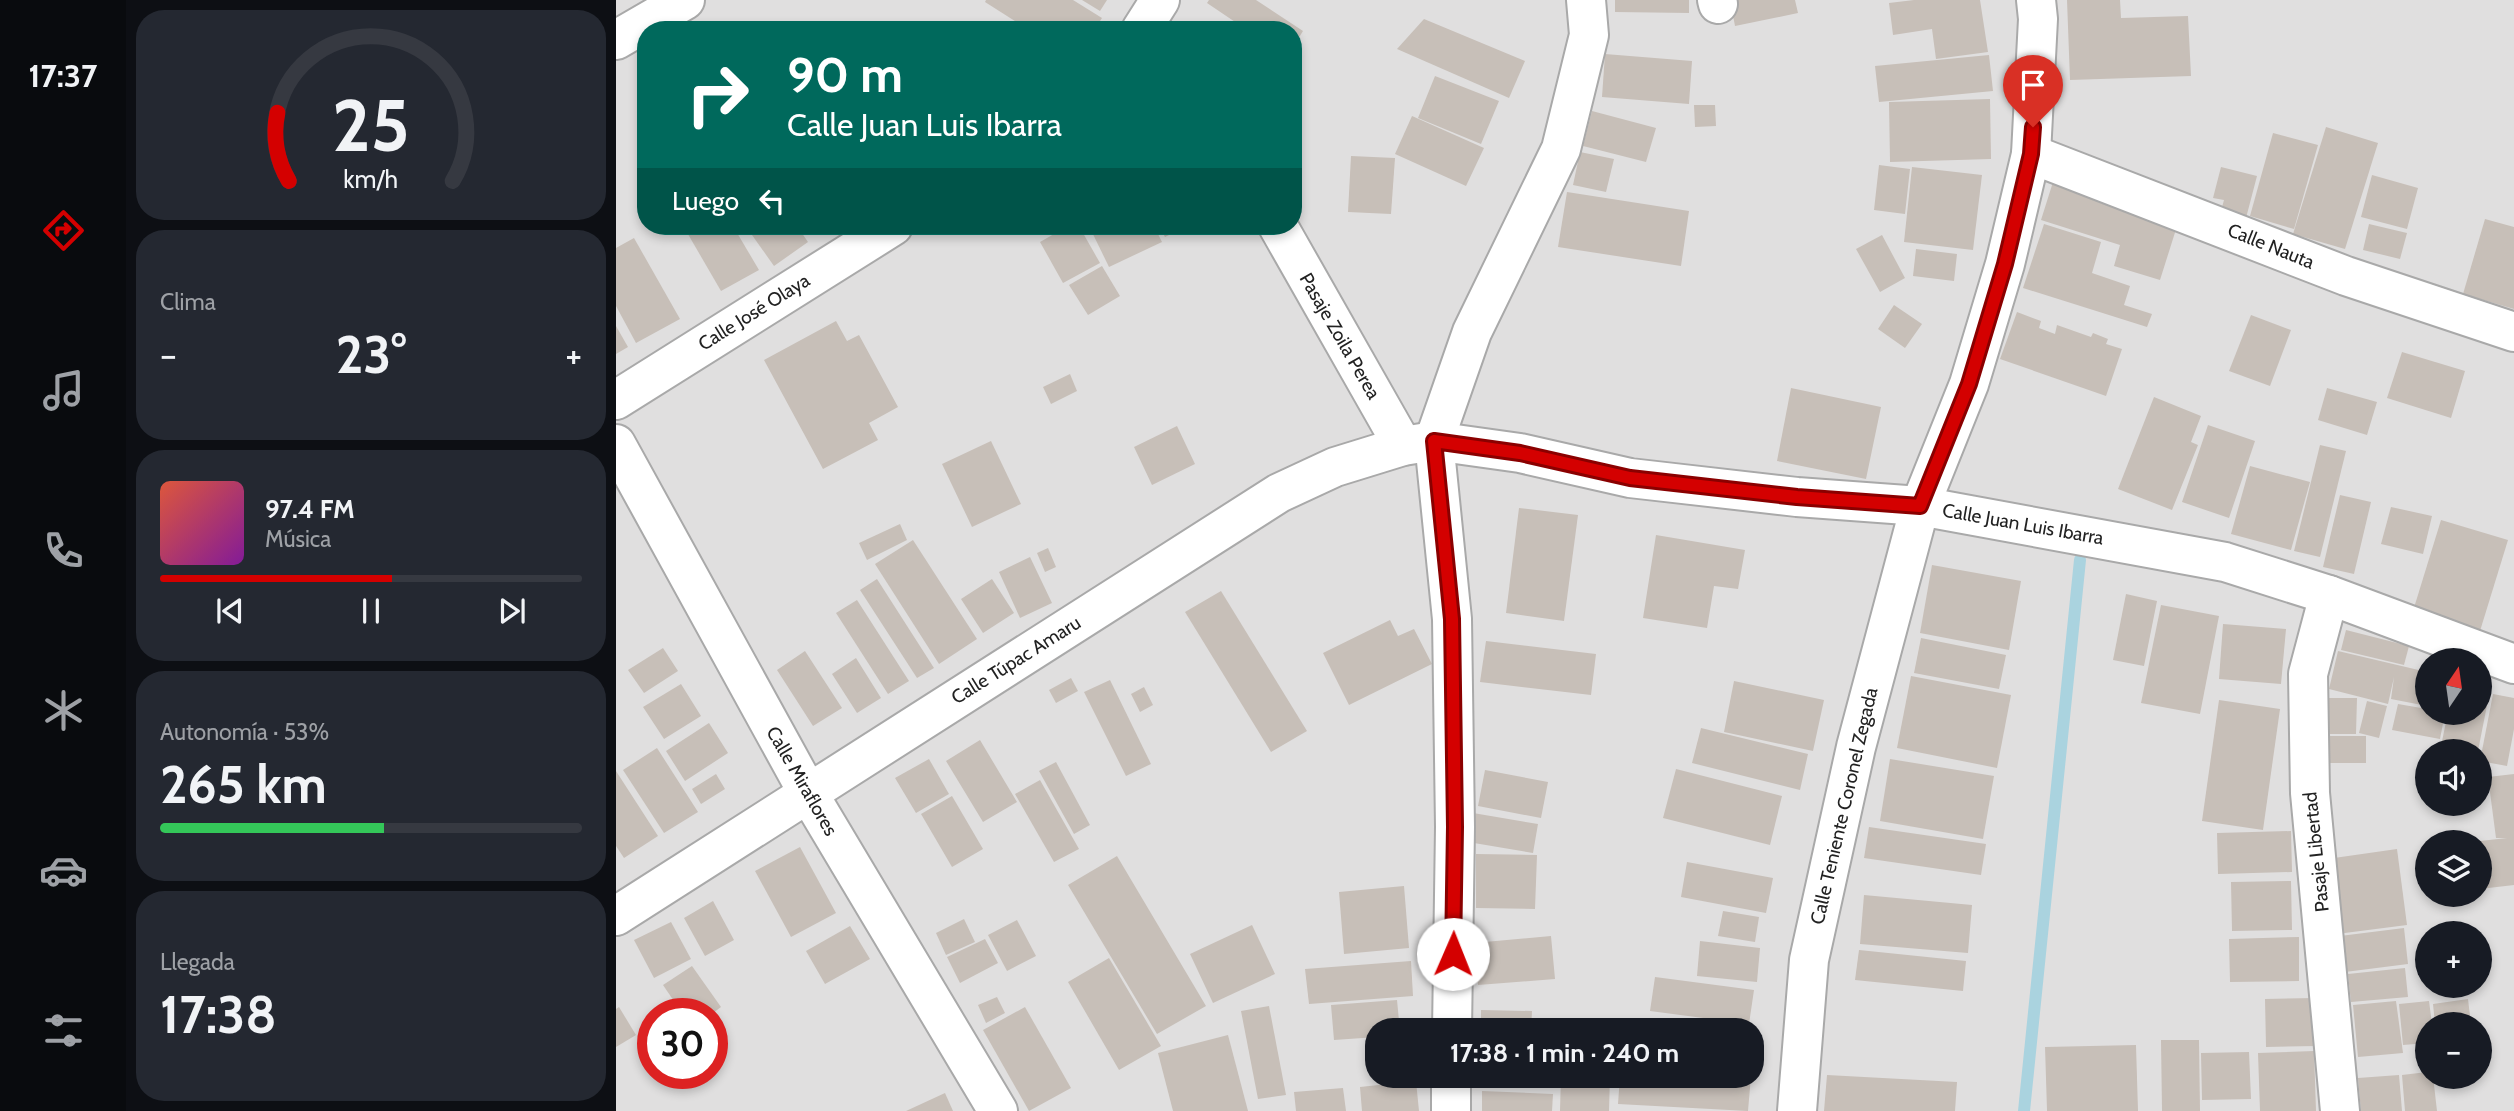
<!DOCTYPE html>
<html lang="es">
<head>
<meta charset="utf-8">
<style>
  :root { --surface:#171b24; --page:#242831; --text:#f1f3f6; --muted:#9ea1a6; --line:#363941; --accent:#d40000 }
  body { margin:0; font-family:Cabin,sans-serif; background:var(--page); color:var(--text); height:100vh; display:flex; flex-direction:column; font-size:26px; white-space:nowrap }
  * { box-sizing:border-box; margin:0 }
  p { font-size:23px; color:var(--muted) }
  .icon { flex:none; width:38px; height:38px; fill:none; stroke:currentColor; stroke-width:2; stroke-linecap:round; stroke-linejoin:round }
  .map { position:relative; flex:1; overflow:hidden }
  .details { display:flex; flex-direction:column; gap:10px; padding:10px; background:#0d0f14; width:490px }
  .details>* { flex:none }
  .hud { position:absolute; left:21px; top:21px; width:665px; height:214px; border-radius:28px; box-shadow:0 4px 10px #0003; background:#00695c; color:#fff; overflow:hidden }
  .needle { width:46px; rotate:13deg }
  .tools { position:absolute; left:1799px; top:648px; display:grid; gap:14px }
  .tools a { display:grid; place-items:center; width:77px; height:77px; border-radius:50%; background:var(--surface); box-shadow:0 4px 10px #0003; font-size:35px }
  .speed { position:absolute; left:21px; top:998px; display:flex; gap:14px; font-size:35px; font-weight:700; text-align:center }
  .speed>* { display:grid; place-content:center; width:91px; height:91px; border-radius:50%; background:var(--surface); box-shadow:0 4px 10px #0003; line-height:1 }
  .speed .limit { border:10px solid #d22; background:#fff; color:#111 }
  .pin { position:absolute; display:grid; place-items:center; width:60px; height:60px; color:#fff; margin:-72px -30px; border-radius:50% 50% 50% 0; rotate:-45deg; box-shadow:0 0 7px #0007 }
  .pin .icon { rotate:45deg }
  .me { position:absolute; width:77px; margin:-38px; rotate:1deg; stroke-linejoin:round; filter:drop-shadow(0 0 5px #0008) }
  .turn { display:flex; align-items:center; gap:24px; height:147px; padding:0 35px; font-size:32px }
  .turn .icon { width:91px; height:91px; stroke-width:2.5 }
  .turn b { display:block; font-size:49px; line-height:60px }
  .then { display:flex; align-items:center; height:66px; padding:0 35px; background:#0003; gap:14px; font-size:26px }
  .big { font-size:52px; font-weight:700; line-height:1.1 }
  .details .tile { flex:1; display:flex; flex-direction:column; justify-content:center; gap:10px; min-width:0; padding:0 24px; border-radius:28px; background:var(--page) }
  .details .dial { align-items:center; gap:0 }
  .dial svg { height:182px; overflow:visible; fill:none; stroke:var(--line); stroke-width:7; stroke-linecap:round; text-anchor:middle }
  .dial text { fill:var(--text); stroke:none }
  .song { display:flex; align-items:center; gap:21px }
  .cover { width:84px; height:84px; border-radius:10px; background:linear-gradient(135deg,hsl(10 70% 55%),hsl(290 70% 35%)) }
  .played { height:7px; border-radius:4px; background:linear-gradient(90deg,var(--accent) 55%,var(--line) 55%) }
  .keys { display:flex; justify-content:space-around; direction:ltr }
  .heat { display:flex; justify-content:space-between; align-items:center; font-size:38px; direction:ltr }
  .charge { height:10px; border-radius:5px; background:linear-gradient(90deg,#34c759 53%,var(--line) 0) }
  .trip { position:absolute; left:749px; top:1018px; width:399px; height:70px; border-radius:28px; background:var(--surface); box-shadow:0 4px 10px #0003; font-weight:700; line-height:70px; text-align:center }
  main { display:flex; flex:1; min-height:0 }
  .dock { display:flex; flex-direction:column; width:126px; justify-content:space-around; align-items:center; background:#090b0e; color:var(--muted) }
  .dock .icon { width:49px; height:49px }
  .dock .current { color:var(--accent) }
  .dock b { font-size:32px; color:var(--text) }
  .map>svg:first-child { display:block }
</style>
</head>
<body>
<main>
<nav class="dock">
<b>17:37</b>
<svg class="icon current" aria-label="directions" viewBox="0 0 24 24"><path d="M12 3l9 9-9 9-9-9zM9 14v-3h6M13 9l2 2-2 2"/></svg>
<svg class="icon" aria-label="music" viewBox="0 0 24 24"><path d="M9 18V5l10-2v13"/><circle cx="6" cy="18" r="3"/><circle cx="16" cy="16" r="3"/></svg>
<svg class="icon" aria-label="phone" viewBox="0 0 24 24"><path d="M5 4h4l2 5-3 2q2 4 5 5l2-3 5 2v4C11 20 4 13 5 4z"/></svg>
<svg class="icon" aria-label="climate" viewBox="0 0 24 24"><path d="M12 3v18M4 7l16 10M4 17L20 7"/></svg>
<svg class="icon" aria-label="car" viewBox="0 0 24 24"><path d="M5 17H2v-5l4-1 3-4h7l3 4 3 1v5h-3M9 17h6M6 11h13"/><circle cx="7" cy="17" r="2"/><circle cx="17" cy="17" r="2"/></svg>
<svg class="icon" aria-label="filters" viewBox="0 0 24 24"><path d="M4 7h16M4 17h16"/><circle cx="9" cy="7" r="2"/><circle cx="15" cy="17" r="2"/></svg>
</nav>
<section class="details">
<div class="tile dial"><svg viewBox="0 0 100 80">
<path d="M14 69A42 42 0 1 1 86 69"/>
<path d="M14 69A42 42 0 0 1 9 39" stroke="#d40000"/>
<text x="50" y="56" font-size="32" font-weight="700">25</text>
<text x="50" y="72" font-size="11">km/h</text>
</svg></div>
<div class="tile"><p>Clima</p>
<div class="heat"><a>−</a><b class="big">23°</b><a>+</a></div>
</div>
<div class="tile">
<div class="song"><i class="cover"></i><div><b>97.4 FM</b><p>Música</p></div></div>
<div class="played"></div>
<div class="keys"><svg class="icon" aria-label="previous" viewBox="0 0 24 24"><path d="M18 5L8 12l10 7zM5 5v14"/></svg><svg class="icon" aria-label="pause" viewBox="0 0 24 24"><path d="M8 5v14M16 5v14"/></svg><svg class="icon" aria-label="next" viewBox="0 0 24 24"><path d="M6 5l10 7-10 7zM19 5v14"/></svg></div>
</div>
<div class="tile"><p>Autonomía · 53%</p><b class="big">265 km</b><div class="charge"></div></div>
<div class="tile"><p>Llegada</p><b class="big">17:38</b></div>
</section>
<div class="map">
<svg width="1898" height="1111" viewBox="0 0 1898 1111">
  <rect width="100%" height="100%" fill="#f2efe9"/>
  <path fill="#e0dfdf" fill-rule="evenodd" d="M0,0H1898V1111H0ZM30,30H677V226H30ZM1811,660H1864V712H1811ZM1811,751H1864V803H1811ZM1811,842H1864V894H1811ZM1811,933H1864V985H1811ZM37,1013H96V1073H37ZM1811,1024H1864V1076H1811ZM761,1031H1136V1076H761Z"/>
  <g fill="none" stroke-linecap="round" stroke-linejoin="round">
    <path stroke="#aad3df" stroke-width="12" d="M1408,1111L1464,560"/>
  </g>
  <g fill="#c7bfb8">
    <path d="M370,0H457L486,18L478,30H413L369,2Z"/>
    <path d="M466,0H491L484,11Z"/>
    <path d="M593,0H640L687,31L677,47V30H631L591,3Z"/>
    <path d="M999,0H1073V13L999,12Z"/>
    <path d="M1114,0H1179L1182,13L1119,26Z"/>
    <path d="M1298,0H1364L1372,52L1320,59L1316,29L1277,35L1273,3Z"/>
    <path d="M1451,0H1504L1505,18L1572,16L1575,76L1454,80Z"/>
    <path d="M808,19L909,61L893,98L781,49Z"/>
    <path d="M989,54L1076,61L1073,104L986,97Z"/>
    <path d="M1373,55L1377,91L1263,102L1259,66Z"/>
    <path d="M819,76L883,101L865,144L802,118Z"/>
    <path d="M1374,99L1375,159L1274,162L1273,102Z"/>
    <path d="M1078,105H1099L1100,126L1079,127Z"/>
    <path d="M976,111L1040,128L1030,162L967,146Z"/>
    <path d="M796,116L868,148L850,186L779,154Z"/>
    <path d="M1710,127L1762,143L1729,249L1677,234Z"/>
    <path d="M1657,133L1702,145L1678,229L1634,216Z"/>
    <path d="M964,152L998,159L990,192L957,185Z"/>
    <path d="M735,156L779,158L775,214L732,212Z"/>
    <path d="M1263,165L1294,169L1289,214L1258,210Z"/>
    <path d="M1296,167L1366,175L1357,250L1288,242Z"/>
    <path d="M1605,167L1641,176L1630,218L1605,211L1608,200L1597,198Z"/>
    <path d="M1756,175L1802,188L1791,229L1745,217Z"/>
    <path d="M1437,182L1562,223L1544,280L1498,266L1504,245L1425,220Z"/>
    <path d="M951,192L1073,211L1065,266L942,247Z"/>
    <path d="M1869,219L1898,227V309L1847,294Z"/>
    <path d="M1428,224L1485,242L1476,273L1514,286L1508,305L1536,314L1531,327L1407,288Z"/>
    <path d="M1753,224L1791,233L1784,259L1747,250Z"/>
    <path d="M74,226H117L143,270L105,291L69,229Z"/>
    <path d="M149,226H181L192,242L158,266L136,235Z"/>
    <path d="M452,226H463L484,263L447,283L424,242Z"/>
    <path d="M473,226H538L546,242L493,267Z"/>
    <path d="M543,226H571L549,237Z"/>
    <path d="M1266,235L1289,278L1264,292L1240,249Z"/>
    <path d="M18,238L64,319L20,343L0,306V248Z"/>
    <path d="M1300,249L1341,254L1338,281L1297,276Z"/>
    <path d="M486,266L504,296L472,315L453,285Z"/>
    <path d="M1278,305L1306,324L1289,348L1262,329Z"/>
    <path d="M1401,312L1425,321L1423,328L1439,334L1441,325L1475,337L1477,333L1492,339L1490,344L1506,349L1490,396L1384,359Z"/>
    <path d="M1635,315L1675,330L1654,386L1613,371Z"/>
    <path d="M220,321L231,341L243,335L282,407L253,423L262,440L207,469L148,360Z"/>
    <path d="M0,326L12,347L0,354Z"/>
    <path d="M1786,352L1849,371L1835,418L1771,398Z"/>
    <path d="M454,374L461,391L435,404L427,387Z"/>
    <path d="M1175,388L1265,407L1250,479L1161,461Z"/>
    <path d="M1711,388L1761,402L1751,435L1702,420Z"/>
    <path d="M1538,397L1585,416L1575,442L1582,445L1556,510L1502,489Z"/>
    <path d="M1592,425L1639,441L1613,518L1566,502Z"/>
    <path d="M561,426L579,464L536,485L518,447Z"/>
    <path d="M375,441L405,504L356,527L326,464Z"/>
    <path d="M1704,445L1730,451L1704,557L1678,551Z"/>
    <path d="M1634,466L1694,482L1675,550L1615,534Z"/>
    <path d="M1724,495L1755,502L1738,574L1707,567Z"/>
    <path d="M1775,507L1816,516L1807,554L1765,544Z"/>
    <path d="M903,508L962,515L948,621L890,613Z"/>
    <path d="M1825,520L1892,540L1864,631L1797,611Z"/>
    <path d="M284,524L291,540L251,560L243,543Z"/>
    <path d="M1040,535L1129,550L1122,589L1098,586L1091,628L1027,618Z"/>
    <path d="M297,540L361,639L323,664L259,564Z"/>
    <path d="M432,548L440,567L429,572L421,553Z"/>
    <path d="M414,557L436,603L404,618L383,572Z"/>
    <path d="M1316,565L1405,581L1393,650L1304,633Z"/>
    <path d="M261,579L318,668L301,678L244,590Z"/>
    <path d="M376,579L398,613L367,633L345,599Z"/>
    <path d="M605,591L691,731L655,752L569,612Z"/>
    <path d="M1510,594L1541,601L1528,666L1497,660Z"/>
    <path d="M241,600L293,681L272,694L220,613Z"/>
    <path d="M1545,605L1603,616L1584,714L1525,703Z"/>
    <path d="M774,620L782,636L798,629L816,664L733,705L707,653Z"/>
    <path d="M1607,624L1670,629L1665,684L1603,679Z"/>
    <path d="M1730,630L1793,646L1788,665L1725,650Z"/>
    <path d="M1305,638L1390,655L1383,689L1298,673Z"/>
    <path d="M870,641L980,654L975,695L864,682Z"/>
    <path d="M47,648L62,671L28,693L12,670Z"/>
    <path d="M189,651L226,708L197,726L161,670Z"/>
    <path d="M1722,651L1811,672V706L1775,699L1778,677L1772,704L1713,689Z"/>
    <path d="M240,658L265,698L241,713L216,674Z"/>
    <path d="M1295,676L1395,695L1381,768L1281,748Z"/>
    <path d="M455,678L462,691L440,703L433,690Z"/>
    <path d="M494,680L535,764L510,776L468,692Z"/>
    <path d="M1118,681L1208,700L1197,751L1108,732Z"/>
    <path d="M65,684L85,716L48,739L27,707Z"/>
    <path d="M528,687L537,705L524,712L515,694Z"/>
    <path d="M1864,688L1874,690L1862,751H1824L1832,712H1864Z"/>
    <path d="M1877,694L1898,698V729L1891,766L1864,761Z"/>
    <path d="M1711,698H1741L1740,734H1711Z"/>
    <path d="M1603,700L1664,709L1647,830L1586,821Z"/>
    <path d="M1751,701L1771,706L1763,738L1743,733Z"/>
    <path d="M1782,704L1811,709V712L1829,713L1824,739L1776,730Z"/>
    <path d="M93,723L112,753L69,781L50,751Z"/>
    <path d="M1085,728L1192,754L1184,790L1076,763Z"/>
    <rect x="1711" y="736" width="39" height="27"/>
    <path d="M364,740L401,802L367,822L330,761Z"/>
    <path d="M41,748L82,812L48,833L7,770Z"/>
    <path d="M313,759L333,794L300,813L279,778Z"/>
    <path d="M1274,759L1378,776L1367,839L1264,821Z"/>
    <path d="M440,762L474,825L458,834L423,771Z"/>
    <path d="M1060,769L1166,796L1154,845L1047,818Z"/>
    <path d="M869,770L932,782L925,818L862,806Z"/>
    <path d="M0,771L42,836L8,858L0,846Z"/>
    <path d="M100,774L109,789L85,804L76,789Z"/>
    <path d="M1898,774V885L1864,889V841L1891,838H1880L1872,777Z"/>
    <path d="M424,780L463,849L438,862L399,794Z"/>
    <path d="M336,796L367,849L336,867L305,814Z"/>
    <path d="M857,813L922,824L917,853L852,842Z"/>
    <path d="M1253,827L1370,844L1365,875L1248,858Z"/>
    <path d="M1675,831L1676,872L1602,874L1601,833Z"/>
    <path d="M184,847L220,913L175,937L139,871Z"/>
    <path d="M1781,849L1791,925L1721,934L1711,859Z"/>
    <path d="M860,854L921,855L919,909L860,908Z"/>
    <path d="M501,856L590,1006L541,1034L452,885Z"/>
    <path d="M1071,862L1157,878L1150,913L1065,897Z"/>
    <path d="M1675,881L1676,930L1616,931L1615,882Z"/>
    <path d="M788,886L793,948L728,954L723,892Z"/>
    <path d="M1248,895L1356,905L1352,953L1244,944Z"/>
    <path d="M97,901L118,940L89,956L68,918Z"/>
    <path d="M1107,911L1143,917L1139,942L1102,936Z"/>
    <path d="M348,919L359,942L330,955L320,933Z"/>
    <path d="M401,920L420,956L391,971L372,935Z"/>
    <path d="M55,922L75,959L38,978L18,940Z"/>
    <path d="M636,925L659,974L597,1003L574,954Z"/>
    <path d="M234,926L254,959L209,984L190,951Z"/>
    <path d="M1788,928L1792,964L1729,972L1724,936Z"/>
    <path d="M935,936L939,979L862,985L858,943Z"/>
    <path d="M1683,937V981L1614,982L1613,939Z"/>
    <path d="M369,939L382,963L344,983L331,957Z"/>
    <path d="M1084,941L1144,948L1141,982L1081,976Z"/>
    <path d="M1243,950L1350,961L1347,991L1239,980Z"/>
    <path d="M493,958L545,1046L503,1070L452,982Z"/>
    <path d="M795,961L797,996L693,1004L689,969Z"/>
    <path d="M76,966L105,1007L97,1013H66L47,985Z"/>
    <path d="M1789,968L1792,997L1735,1002L1732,974Z"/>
    <path d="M1039,977L1138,990L1133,1024L1034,1011Z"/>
    <path d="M381,997L389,1013L370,1023L362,1005Z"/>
    <path d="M1700,998L1701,1046L1650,1047L1649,999Z"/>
    <path d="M1852,999L1855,1024H1819L1817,1004Z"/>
    <path d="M781,1000L784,1031H761V1037L718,1040L715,1005Z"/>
    <path d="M1780,1001L1787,1053L1742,1057L1737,1005Z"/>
    <path d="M1813,1001L1816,1024H1811V1043L1787,1045L1783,1004Z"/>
    <path d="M653,1006L670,1095L642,1099L625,1011Z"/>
    <path d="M3,1007L20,1035L0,1047V1009Z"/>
    <path d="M409,1007L455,1088L413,1111L367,1030Z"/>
    <path d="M865,1010L916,1011L915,1031H865Z"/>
    <path d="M1076,1022L1139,1029L1138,1038L1136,1031H1075Z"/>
    <path d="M612,1035L632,1111H557L542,1053Z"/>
    <path d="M1545,1040H1583L1584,1111H1546Z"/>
    <path d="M1520,1045L1522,1111H1431L1429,1047Z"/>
    <path d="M1698,1051L1700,1111H1644L1642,1053Z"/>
    <path d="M1633,1052L1635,1099L1586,1100L1585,1053Z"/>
    <path d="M1811,1072V1076H1817L1821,1111H1789L1786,1075Z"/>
    <path d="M1211,1075L1341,1082L1339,1111H1208Z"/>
    <path d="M1783,1075L1786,1111H1745L1742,1078Z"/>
    <rect x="864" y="1076" width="51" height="7"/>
    <path d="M945,1076H994L993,1111H944Z"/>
    <path d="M1004,1076H1135L1132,1111L1002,1104Z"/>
    <path d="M800,1081L803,1111H746L744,1087Z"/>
    <path d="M727,1088L730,1111H680L678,1092Z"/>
    <path d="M866,1091L937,1094L936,1111H866Z"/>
    <path d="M329,1093L337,1111H290Z"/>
  </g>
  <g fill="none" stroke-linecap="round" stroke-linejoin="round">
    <defs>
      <g id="minor">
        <path d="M1101,0L1102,4"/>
        <path d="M525,30L544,0"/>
        <path d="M0,40L69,0"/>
        <path d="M1415,154L1730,276L1898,332"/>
        <path d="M662,226L787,446"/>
        <path d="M0,400L277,226"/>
        <path d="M0,444L192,793L382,1111"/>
        <path d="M1713,595L1692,674L1694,793L1724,1111"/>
        <path d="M0,916L663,493L719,467L787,446L818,441L904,453L1014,478L1181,497L1304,506L1609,562L1713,595L1898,664"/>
        <path d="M836,1031L839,827L836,619L818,441L856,332L945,149L973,35L970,0"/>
        <path d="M835,1111V1076"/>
        <path d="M1181,1111L1193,960L1240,747L1304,506L1353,384L1389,264L1415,154L1422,19L1420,0"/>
      </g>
    </defs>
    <use href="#minor" stroke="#a9a9a9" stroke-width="42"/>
    <use href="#minor" stroke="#fff" stroke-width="38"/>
  </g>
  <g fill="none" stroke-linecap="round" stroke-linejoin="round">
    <defs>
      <path id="route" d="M837,954L839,827L836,619L818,441L904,453L1014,478L1181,497L1304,506L1353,384L1389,264L1415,154L1417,127"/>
    </defs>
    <use href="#route" stroke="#8a0000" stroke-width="18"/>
    <use href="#route" stroke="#d40000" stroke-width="12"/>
  </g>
  <g text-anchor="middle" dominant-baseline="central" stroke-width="5" stroke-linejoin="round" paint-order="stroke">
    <g font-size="19" fill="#222" stroke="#fff">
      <text transform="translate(1655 246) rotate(22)">Calle Nauta</text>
      <text transform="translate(138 312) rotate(-32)">Calle José Olaya</text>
      <text transform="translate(724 336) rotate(60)">Pasaje Zoila Perea</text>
      <text transform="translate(1407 524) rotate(10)">Calle Juan Luis Ibarra</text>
      <text transform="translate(400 660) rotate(-32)">Calle Túpac Amaru</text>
      <text transform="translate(186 781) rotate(60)">Calle Miraflores</text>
      <text transform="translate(1228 806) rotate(-77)">Calle Teniente Coronel Zegada</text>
      <text transform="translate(1700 852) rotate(-96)">Pasaje Libertad</text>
    </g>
  </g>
</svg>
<div class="tools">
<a><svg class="needle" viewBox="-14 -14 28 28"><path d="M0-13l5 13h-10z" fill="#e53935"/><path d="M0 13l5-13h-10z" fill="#9ea1a6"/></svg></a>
<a><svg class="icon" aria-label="sound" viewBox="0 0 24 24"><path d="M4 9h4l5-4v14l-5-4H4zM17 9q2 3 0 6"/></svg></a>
<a><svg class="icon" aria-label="layers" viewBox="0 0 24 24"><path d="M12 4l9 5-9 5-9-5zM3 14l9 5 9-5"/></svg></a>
<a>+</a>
<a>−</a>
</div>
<div class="speed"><div class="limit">30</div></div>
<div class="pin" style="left:1417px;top:127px;background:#d93025"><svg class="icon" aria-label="arrive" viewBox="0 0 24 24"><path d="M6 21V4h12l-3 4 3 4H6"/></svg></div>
<svg class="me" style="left:837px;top:954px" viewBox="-20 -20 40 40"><circle r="19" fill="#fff"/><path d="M0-13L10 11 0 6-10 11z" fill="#d40000"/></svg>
<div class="trip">17:38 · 1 min · 240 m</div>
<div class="hud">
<div class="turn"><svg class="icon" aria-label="right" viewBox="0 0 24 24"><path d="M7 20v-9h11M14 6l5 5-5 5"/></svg><div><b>90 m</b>Calle Juan Luis Ibarra</div></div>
<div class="then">Luego<svg class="icon" aria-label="left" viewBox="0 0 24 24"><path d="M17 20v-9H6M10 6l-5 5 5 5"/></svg></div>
</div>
</div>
</main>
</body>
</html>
